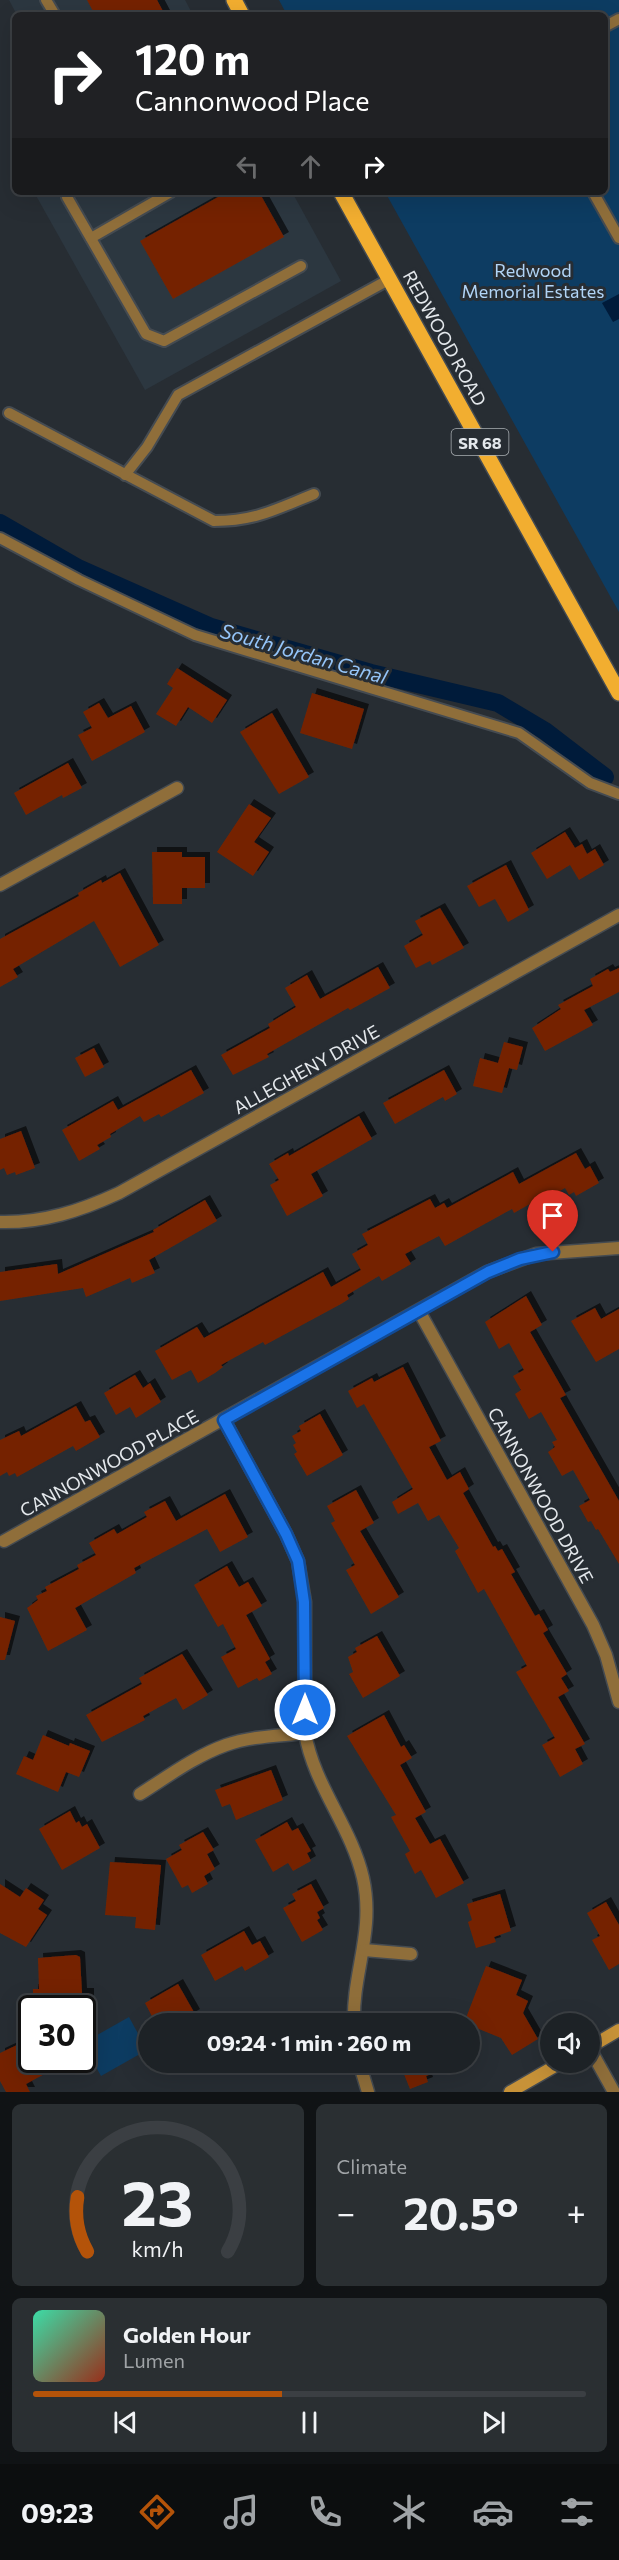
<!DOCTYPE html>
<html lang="en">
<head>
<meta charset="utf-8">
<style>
  :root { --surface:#1d2226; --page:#2a2f32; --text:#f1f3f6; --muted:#a0a4a7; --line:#3b3f43; --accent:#b45309 }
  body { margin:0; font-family:Commissioner,sans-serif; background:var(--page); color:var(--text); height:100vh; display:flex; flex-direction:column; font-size:22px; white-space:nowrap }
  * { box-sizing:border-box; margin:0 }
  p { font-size:20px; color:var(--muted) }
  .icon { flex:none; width:33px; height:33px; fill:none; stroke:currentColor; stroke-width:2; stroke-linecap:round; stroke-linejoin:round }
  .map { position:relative; height:2092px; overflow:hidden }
  .drawer { display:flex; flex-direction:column; gap:12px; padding:12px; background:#101315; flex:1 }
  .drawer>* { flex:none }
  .hud { position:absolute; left:12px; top:12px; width:596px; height:183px; border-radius:9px; box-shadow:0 6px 24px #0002,0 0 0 2px var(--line); background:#202124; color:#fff; overflow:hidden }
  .fabs { position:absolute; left:540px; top:2013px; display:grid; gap:12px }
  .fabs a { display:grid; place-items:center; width:60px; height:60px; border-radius:50%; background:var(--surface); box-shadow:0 6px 24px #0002,0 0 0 2px var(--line); font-size:30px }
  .speed { position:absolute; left:18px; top:1995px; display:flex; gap:12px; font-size:30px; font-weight:700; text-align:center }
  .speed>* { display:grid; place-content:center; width:78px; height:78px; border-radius:50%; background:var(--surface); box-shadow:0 6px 24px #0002,0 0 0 2px var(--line); line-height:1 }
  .speed .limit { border:3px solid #111; border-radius:9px; background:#fff; color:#111 }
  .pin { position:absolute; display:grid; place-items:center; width:51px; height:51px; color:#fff; margin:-62px -26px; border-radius:50% 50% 50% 0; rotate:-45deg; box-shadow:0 0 6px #0007 }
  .pin .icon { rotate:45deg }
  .me { position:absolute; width:66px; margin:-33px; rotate:0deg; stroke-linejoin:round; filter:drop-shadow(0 0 4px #0008) }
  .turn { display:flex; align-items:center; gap:21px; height:126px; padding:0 24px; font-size:27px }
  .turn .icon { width:78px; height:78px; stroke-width:2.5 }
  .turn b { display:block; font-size:42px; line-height:51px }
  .lanes { display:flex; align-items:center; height:57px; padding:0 24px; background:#0003; justify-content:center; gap:30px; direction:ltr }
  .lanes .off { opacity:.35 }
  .big { font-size:45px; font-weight:700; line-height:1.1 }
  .drawer .tile { flex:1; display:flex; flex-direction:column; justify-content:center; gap:9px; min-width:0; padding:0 21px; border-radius:9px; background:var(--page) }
  .drawer .dial { align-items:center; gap:0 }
  .dial svg { height:156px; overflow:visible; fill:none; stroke:var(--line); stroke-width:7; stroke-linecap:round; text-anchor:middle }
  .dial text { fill:var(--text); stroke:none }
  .song { display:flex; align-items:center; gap:18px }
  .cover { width:72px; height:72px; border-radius:9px; background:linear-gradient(135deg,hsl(160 70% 55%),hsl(10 70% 35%)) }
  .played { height:6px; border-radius:3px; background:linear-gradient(90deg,var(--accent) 45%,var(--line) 45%) }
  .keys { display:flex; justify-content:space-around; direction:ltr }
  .heat { display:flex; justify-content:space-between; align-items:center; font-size:33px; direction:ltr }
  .drawer .tiles { flex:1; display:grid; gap:12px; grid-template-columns:1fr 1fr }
  .tile:last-child { grid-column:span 2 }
  .trip { position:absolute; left:138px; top:2013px; width:342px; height:60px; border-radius:30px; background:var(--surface); box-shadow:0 6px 24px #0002,0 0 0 2px var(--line); font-weight:700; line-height:60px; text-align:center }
  .tab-bar { display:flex; height:96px; justify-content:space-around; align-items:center; background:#0c0e0f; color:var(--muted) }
  .tab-bar .icon { width:42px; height:42px }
  .tab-bar .selected { color:var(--accent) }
  .tab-bar b { font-size:27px; color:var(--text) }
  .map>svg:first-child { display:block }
</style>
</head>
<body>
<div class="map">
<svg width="619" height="2092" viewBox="0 0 619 2092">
  <defs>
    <filter id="shadow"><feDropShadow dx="5" dy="-5" stdDeviation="0" flood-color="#0009"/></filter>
  </defs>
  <rect width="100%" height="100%" fill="#272d33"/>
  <g fill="#2c3740">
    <path d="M9,0H185L193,15H17Z"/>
    <path d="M34,192H292L341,281L145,390Z"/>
  </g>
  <g fill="#0d3c62">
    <path d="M279,0H619V612L385,192H604V15H287Z"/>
    <path d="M129,2017L147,2050L101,2076L83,2043Z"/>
  </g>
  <path fill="#001b3a" d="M619,294V319L613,322L602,303Z"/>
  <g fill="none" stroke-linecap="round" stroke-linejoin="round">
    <path stroke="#001b3a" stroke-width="18" d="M0,523L78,568L211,627L371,673L498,703L545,731L605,777"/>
  </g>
  <g fill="#752406" filter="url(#shadow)">
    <path d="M87,0H157L165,15H95Z"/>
    <path d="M227,192H259L284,237L173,299L140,241Z"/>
    <path d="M177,668L227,700L212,723L188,707L176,726L156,714L173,688L167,684Z"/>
    <path d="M312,693L364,709L352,749L300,733Z"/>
    <path d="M99,703L108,718L131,706L145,732L92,761L78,735L92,728L83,712Z"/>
    <path d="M272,713L309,777L279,794L240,732Z"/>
    <path d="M68,763L82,788L63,798L62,795L26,815L14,793Z"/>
    <path d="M249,804L271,818L254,842L269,852L253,876L217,852Z"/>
    <path d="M565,832L575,848L582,844L587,854L595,849L604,865L579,880L570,865L547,879L531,853Z"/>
    <path d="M152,852H182V857H205V888H182V904H153Z"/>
    <path d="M506,865L529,910L508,922L495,899L479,907L467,886Z"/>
    <path d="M120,873L159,945L120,967L94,921L13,969L18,977L0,987V939L79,896L78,893L101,880L102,883Z"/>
    <path d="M440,908L464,948L432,965L430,961L416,968L404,946L423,935L415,921Z"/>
    <path d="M378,967L390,988L350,1010L348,1008L267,1054L269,1057L233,1075L221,1055L270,1028L268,1024L296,1007L285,988L307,975L320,999Z"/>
    <path d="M619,968V992L584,1010L593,1025L545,1051L532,1028L561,1009L558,1005L593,986L590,979L608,969L610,972Z"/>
    <path d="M504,1042L523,1047L517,1070L509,1068L502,1093L473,1086L480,1058L498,1063Z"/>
    <path d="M94,1048L104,1067L85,1077L75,1058Z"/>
    <path d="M191,1070L204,1093L161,1117L159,1114L144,1122L140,1116L110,1134L111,1137L97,1145L100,1149L79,1161L62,1130L113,1101L118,1110Z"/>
    <path d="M444,1070L457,1094L445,1101L443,1097L395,1124L383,1103Z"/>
    <path d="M359,1116L372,1139L311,1174L323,1196L287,1216L270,1185L279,1180L269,1164L288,1153L289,1156Z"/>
    <path d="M21,1131L35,1168L16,1175L15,1172L7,1175L4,1168L0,1170V1139Z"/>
    <path d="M576,1153L585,1169L590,1166L599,1183L576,1196L574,1192L569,1195L565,1188L555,1194L553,1191L514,1213L512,1209L445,1246L439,1236L405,1254L411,1264L382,1281L379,1276L347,1295L349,1299L341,1304L265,1345L263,1342L221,1365L223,1367L215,1373L198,1383L191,1370L172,1380L155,1351L197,1327L204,1338L323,1272L331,1287L361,1270L352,1254L368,1245L362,1234L430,1199L435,1208L444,1203L447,1208L513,1172L519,1184Z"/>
    <path d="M205,1200L217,1221L149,1260L155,1273L132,1283L130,1278L86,1297L83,1288L0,1301V1272L57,1264L58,1274L154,1232L153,1230Z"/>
    <path d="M526,1296L542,1325L530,1332L566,1395L560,1398L619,1501V1564L598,1529L596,1530L591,1521L588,1522L579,1506L590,1500L573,1470L562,1476L548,1452L555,1447L552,1442L557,1440L541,1412L529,1419L515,1394L521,1390L513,1376L524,1370L509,1343L499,1349L485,1322Z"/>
    <path d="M595,1308L601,1319L619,1309V1349L596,1362L571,1321Z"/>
    <path d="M403,1367L441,1441L429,1447L447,1480L460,1472L469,1489L463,1493L493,1547L495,1546L498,1551L502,1549L515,1572L511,1574L535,1616L539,1614L548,1630L543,1633L567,1674L561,1678L569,1691L558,1697L585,1744L575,1749L583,1764L560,1777L542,1745L555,1738L516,1672L527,1666L484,1589L478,1593L455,1551L459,1548L439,1515L428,1521L418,1503L398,1514L392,1502L413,1489L364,1404L357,1408L348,1391L372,1378L374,1382Z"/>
    <path d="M135,1375L143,1388L150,1383L161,1402L136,1418L130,1407L116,1415L104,1393Z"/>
    <path d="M76,1406L85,1422L90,1420L100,1437L76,1451L73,1446L17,1477L15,1473L9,1476L7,1472L0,1476V1440L19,1431L21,1436Z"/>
    <path d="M320,1414L343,1455L307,1476L294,1454L297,1452L293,1445L296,1443L292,1436L301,1431L299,1426Z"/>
    <path d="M356,1490L374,1523L360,1531L399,1597L371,1614L346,1570L355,1565L331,1523L335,1521L327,1506Z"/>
    <path d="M225,1494L248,1537L220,1552L207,1529L134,1568L136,1573L75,1608L87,1630L48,1651L27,1608L38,1600L36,1596L47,1591L45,1587L79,1569L77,1565L96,1555L89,1543L114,1529L117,1534L147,1517L144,1512L165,1501L176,1521Z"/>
    <path d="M227,1566L239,1587L248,1582L262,1606L246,1615L270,1659L265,1662L272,1674L259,1681L257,1678L238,1688L221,1657L236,1649L223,1624L218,1627L194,1585Z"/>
    <path d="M0,1617L15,1621L5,1660H0Z"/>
    <path d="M377,1636L400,1676L363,1698L349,1674L353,1672L348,1657L357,1652L355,1648Z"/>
    <path d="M182,1654L208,1695L183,1710L176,1698L143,1716L145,1720L102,1742L86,1715L142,1684L139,1678Z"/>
    <path d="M384,1715L401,1747L404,1745L412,1758L400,1765L426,1812L415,1818L430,1844L440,1839L464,1883L436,1898L421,1870L415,1874L405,1854L410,1851L391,1817L396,1815L347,1736Z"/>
    <path d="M43,1735L69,1746L70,1743L90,1751L79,1777L66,1772L58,1792L16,1774L24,1756L33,1760Z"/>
    <path d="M271,1770L283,1800L236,1820L230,1804L222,1807L215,1790Z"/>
    <path d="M70,1811L76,1823L79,1821L82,1827L87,1824L100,1848L62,1870L39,1829Z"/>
    <path d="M287,1822L292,1831L298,1828L311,1851L307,1853L311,1861L293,1871L288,1863L273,1872L255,1840Z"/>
    <path d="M203,1832L214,1850L207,1854L215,1869L204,1876L208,1884L192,1893L188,1885L182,1888L166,1859L182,1850L179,1845Z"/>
    <path d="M110,1862L161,1865L155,1930L135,1928L136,1917L105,1915Z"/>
    <path d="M0,1884L20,1897L26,1888L44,1900L38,1909L47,1915L26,1947L0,1933Z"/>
    <path d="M311,1884L324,1908L317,1912L320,1918L317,1920L323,1930L302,1942L283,1908L296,1901L292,1894Z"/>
    <path d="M500,1894L511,1931L494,1937L496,1942L476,1948L468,1922L472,1920L467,1904Z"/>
    <path d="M606,1902L619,1925V1964L609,1970L592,1940L600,1936L587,1913Z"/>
    <path d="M244,1931L252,1945L260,1941L269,1957L245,1971L242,1966L215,1981L201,1955Z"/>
    <path d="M76,1955L80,1957L82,1993H89V2008H33V1989H39L38,1958Z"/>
    <path d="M486,1966L522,1980L516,1995L528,2001L523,2013L538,2039L512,2055L501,2038L464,2023Z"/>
    <path d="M178,1984L195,2014L178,2024H156L145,2003Z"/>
    <path d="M32,2038V2060H46L52,2070L26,2084L30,2092H6L0,2081V2053Z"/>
    <path d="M399,2062H458V2064L426,2076L428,2082L410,2089Z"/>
  </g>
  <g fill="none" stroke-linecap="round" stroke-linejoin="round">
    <defs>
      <g id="lane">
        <path d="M46,0L55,15"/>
        <path d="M604,27L619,19"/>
        <path d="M69,192L67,197L146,334L164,341L301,266"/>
        <path d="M593,192L619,238"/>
        <path d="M91,238L171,192"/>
        <path d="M9,413L214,521C256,521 276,509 314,494"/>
        <path d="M125,475L147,447L178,395L390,279"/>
        <path d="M0,538L79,580L195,635L519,733L590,783L619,794"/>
      </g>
      <g id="street">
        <path d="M0,885L177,788"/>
        <path d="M0,1222C43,1223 80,1211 119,1193L619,915"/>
        <path d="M419,1311L593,1625L606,1655L619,1702"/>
        <path d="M224,1420L286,1534L298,1561L305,1602V1733C314,1786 351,1826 363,1878C375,1932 352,1973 354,2024"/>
        <path d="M4,1541L487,1272L536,1254L619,1248"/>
        <path d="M140,1794C167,1777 195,1756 226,1745C251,1736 279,1736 305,1733"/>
        <path d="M364,1950L411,1954"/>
        <path d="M590,2049L614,2092"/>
        <path d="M359,2062L368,2092"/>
      </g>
      <g id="secondary">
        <path d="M590,2047L619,2030"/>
        <path d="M510,2092L562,2062"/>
      </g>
      <g id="primary">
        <path d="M234,0L242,15"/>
        <path d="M341,192L619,693"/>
      </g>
    </defs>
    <use href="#lane" stroke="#454b51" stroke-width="14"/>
    <use href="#street" stroke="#454b51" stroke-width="15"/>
    <use href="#secondary" stroke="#454b51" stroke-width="15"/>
    <use href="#primary" stroke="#454b51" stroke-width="18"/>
    <use href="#lane" stroke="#8f6e3a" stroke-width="10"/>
    <use href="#street" stroke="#8f6e3a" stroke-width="12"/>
    <use href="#secondary" stroke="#c79238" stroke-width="12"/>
    <use href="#primary" stroke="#f2ae30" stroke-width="15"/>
  </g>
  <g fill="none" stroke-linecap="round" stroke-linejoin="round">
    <defs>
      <path id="route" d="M305,1710L304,1602L298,1561L286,1534L224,1420L488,1272L520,1259L553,1252"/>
    </defs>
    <use href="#route" stroke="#114b97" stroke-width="15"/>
    <use href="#route" stroke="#1a73e8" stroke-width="10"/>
  </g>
  <g text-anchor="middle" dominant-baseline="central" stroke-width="6" stroke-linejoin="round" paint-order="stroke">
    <rect fill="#272d33" stroke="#abb0b4" stroke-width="1.5" x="451.5" y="429" width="57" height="26" rx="4.5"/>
    <g font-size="16" font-weight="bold" fill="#e4e8ec">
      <text x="480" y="442">SR 68</text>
    </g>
    <g font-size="18" fill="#b1d4f6" stroke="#272d33">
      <text x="533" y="270">Redwood<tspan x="533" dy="21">Memorial Estates</tspan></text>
    </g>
    <g font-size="18" fill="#e4e8ec" stroke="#272d33">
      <text transform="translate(445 338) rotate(61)">REDWOOD ROAD</text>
      <text transform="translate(306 1069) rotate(-29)">ALLEGHENY DRIVE</text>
      <text transform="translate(109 1463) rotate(-29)">CANNONWOOD PLACE</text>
      <text transform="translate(541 1495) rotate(61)">CANNONWOOD DRIVE</text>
    </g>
    <g font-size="20" font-style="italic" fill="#95c5f9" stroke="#272d33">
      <text transform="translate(304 653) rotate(16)">South Jordan Canal</text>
    </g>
  </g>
</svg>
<div class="fabs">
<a><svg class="icon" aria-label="sound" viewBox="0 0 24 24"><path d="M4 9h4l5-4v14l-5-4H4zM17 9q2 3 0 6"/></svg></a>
</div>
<div class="speed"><div class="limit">30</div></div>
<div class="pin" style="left:553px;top:1252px;background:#d93025"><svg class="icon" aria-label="arrive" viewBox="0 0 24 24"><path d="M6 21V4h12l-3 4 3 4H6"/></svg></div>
<svg class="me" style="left:305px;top:1710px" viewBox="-20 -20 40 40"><circle r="17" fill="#1a73e8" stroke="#fff" stroke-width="3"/><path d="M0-11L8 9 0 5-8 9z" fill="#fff"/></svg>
<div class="trip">09:24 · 1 min · 260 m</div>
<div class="hud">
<div class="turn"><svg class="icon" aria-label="right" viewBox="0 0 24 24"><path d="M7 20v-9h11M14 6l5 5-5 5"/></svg><div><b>120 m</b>Cannonwood Place</div></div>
<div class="lanes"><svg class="icon off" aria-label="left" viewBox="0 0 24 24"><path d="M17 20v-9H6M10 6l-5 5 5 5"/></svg><svg class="icon off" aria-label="ahead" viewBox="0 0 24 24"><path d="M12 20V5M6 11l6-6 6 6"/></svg><svg class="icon" aria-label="right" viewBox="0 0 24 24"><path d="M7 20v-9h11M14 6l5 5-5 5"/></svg></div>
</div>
</div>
<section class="drawer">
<div class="tiles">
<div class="tile dial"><svg viewBox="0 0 100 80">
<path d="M14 69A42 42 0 1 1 86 69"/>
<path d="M14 69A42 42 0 0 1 9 41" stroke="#b45309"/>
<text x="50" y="56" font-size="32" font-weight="700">23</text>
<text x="50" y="72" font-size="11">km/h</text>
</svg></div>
<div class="tile"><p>Climate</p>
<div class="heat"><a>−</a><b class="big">20.5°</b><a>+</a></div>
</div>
<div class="tile">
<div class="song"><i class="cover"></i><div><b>Golden Hour</b><p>Lumen</p></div></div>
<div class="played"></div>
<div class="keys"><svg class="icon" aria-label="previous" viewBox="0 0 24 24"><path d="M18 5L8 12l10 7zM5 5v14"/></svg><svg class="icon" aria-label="pause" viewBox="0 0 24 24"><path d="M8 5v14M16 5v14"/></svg><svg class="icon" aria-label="next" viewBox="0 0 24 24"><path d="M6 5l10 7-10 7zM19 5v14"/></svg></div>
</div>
</div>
</section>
<nav class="tab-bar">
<b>09:23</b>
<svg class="icon selected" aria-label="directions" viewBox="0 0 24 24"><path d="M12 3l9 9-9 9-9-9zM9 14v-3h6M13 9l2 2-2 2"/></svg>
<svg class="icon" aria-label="music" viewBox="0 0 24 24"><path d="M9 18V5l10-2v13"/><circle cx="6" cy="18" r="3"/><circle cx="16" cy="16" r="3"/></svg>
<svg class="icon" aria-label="phone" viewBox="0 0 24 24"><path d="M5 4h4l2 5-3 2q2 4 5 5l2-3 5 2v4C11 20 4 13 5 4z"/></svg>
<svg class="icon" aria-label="climate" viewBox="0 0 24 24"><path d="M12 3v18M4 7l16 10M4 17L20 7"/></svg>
<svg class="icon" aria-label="car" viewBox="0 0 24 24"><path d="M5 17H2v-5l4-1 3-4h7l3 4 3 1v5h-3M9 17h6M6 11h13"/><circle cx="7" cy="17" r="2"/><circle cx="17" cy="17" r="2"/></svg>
<svg class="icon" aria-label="filters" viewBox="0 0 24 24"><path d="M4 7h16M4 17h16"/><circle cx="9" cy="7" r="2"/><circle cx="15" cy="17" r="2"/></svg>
</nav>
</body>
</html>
